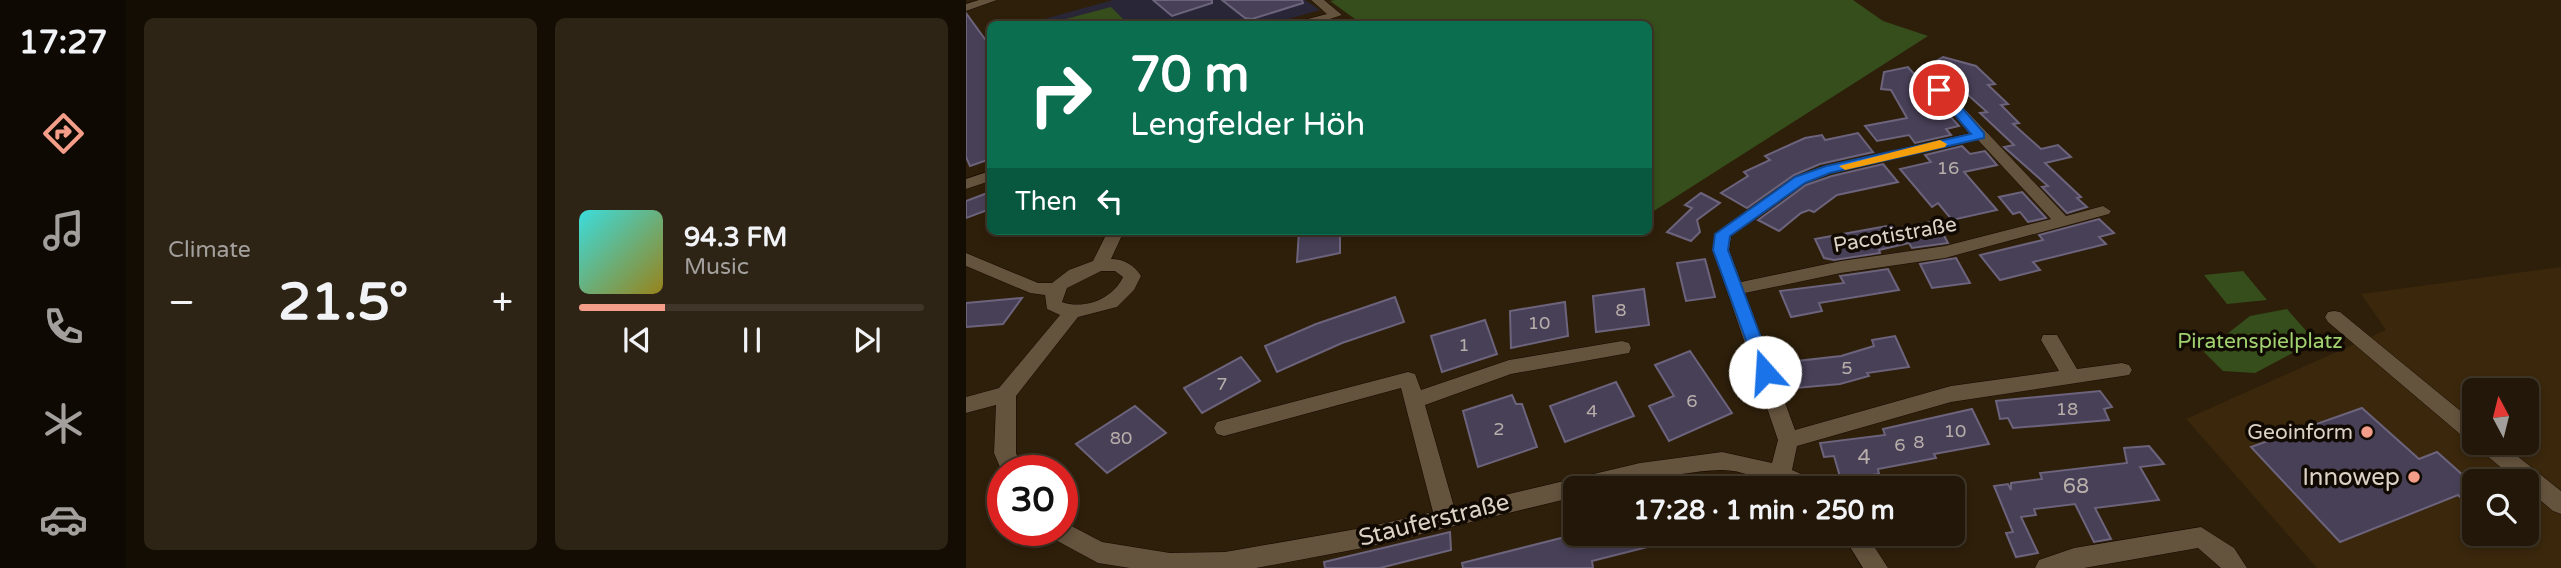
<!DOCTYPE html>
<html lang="en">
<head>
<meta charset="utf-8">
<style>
  :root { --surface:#221708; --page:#2e2416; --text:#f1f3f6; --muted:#a29f9c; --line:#3f3629; --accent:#f49e89 }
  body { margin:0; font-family:"Varela Round",sans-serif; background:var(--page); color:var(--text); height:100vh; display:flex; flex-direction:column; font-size:26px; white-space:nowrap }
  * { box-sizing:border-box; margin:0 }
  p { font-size:23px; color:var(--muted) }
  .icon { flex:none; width:38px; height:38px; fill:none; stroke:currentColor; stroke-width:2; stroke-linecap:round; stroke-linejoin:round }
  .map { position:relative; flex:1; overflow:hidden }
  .details { display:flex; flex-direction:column; gap:18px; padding:18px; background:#130d04; width:840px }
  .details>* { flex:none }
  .banner { position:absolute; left:21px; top:21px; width:665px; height:214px; border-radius:10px; box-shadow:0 4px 10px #0003,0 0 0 2px var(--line); background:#0b6e4f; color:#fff; overflow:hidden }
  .needle { width:46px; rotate:353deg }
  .buttons { position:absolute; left:1496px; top:378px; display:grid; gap:14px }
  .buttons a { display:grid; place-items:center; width:77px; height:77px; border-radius:10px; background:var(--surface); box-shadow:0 4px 10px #0003,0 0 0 2px var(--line); font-size:35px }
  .speed { position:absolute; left:21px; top:455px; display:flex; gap:14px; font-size:35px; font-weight:700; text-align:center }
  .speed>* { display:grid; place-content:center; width:91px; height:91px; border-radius:50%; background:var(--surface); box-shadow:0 4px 10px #0003,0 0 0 2px var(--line); line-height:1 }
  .speed .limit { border:10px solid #d22; background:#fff; color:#111 }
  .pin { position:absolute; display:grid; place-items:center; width:60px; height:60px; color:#fff; margin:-30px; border:4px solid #fff; border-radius:50%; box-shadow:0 2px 7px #0007 }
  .me { position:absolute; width:77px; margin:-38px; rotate:341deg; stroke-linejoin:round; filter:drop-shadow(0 0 5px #0008) }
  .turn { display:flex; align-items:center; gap:24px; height:147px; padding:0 28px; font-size:32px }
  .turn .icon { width:91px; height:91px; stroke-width:2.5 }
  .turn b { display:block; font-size:49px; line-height:60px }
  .then { display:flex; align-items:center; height:66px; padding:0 28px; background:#0003; gap:14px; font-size:26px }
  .big { font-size:52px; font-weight:700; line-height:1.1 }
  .details .tile { flex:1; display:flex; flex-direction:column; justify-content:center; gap:10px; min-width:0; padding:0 24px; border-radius:10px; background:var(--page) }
  .song { display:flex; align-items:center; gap:21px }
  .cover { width:84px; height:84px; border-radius:10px; background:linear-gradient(135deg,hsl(180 70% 55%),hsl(50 70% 35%)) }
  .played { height:7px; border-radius:4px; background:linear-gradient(90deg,var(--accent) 25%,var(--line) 25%) }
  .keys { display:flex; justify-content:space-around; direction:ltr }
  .heat { display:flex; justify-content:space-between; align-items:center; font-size:38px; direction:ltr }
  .details .tiles { flex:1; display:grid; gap:18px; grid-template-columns:repeat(2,1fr) }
  .trip { position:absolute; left:597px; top:476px; width:402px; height:70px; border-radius:10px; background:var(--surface); box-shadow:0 4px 10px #0003,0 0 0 2px var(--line); font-weight:700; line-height:70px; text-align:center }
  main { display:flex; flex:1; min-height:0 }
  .menu { display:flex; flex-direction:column; width:126px; justify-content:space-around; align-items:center; background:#0e0903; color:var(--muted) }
  .menu .icon { width:49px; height:49px }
  .menu .current { color:var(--accent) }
  .menu b { font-size:32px; color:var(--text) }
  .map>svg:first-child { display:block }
</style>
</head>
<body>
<main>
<nav class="menu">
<b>17:27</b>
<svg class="icon current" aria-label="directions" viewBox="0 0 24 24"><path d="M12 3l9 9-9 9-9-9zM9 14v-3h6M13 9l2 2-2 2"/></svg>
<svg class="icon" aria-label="music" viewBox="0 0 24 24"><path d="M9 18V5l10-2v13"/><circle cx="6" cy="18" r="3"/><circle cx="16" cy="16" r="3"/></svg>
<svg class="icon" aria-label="phone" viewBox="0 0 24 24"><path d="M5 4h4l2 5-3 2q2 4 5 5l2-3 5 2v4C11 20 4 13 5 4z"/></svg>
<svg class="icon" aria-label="climate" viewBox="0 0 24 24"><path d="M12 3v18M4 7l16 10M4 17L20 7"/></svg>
<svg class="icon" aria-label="car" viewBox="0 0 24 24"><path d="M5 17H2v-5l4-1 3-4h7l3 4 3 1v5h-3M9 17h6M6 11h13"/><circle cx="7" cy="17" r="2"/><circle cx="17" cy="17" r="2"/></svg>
</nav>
<section class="details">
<div class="tiles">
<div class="tile"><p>Climate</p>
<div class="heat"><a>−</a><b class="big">21.5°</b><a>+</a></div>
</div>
<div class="tile">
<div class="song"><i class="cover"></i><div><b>94.3 FM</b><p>Music</p></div></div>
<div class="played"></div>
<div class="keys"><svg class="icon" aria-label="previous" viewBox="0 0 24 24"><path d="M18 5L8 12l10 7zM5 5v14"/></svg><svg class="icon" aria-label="pause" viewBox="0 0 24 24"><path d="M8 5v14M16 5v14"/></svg><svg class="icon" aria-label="next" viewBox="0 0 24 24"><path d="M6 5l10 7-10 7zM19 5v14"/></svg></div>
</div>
</div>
</section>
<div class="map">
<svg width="1595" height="568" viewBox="0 0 1595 568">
  <rect width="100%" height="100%" fill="#2e1f0a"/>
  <path fill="#3a270c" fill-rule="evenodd" d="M1595,267V568H1351L1220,419L1420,330L1395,294ZM1508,390H1561V443H1508ZM1508,481H1561V534H1508Z"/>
  <path fill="#292737" d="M147,0H339L354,10L305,24H60Z"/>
  <g fill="#364e1b">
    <path d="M369,0H887L917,21L962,36L683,214L682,24H396L364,1Z"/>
    <path d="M145,7L160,22L81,24Z"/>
    <path d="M1277,271L1301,300L1261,304L1238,275Z"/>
    <path d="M1321,309L1349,341L1289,373L1257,371L1238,352L1284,316Z"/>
  </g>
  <g fill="#484057" stroke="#6c637c" stroke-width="2">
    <path d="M187,0H246V3L206,16Z"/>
    <path d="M256,0H336L337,3L286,19L279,18Z"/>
    <path d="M0,13L24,46V159L4,166L0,157Z"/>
    <path d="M977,57L1010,66L1029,84L1022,85L1042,104L1035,105L1053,123L1047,124L1075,149L1092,145L1105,157L1079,163L1115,197L1111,198L1121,207L1101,213L1076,187L1082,186L1038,147L1048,145L1014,113L1021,112L982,77L947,83L966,114H982L993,126L980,129L985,135L949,143L943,135L911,141L899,126L941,118L925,90L915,89L918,72L942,67L948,74Z"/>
    <path d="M892,133L907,152L854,164L828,175L781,208L755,193L782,176L778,172L804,160L799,156L839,138L856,135L859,140Z"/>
    <path d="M996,146L1004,154L1019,151L1031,165L998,172L1031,210L986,220L972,203L966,207L934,169L965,162L959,155Z"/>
    <path d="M917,164L932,182L871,195L848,212L843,210L835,213L813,231L792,220L840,185L866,176Z"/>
    <path d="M24,192V209L0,218V201Z"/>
    <path d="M1056,192L1080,218L1062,222L1054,212L1047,214L1033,197Z"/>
    <path d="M735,193L754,203L731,220L734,232L725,241L701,232L726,208L719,205Z"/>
    <path d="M1133,219L1148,233L1133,237L1140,244L1067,262L1074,270L1034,280L1014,255L1077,240L1073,235Z"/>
    <path d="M970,221L982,243L946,248L943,243L913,250L914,253L868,260L858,258L849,239L926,225L928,229Z"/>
    <path d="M333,231H374V253L331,262Z"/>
    <path d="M990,258L1004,283L966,288L954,264Z"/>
    <path d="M739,259L749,297L720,301L711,263Z"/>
    <path d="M922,269L933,290L853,303L856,311L825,317L814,291L878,283L874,276Z"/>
    <path d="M678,289L683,325L630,332L627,296Z"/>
    <path d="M429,297L438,322L376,343L311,372L299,346L350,324Z"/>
    <path d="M56,298L37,324L0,327V303Z"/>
    <path d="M599,302L602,336L545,348L544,311Z"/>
    <path d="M519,320L531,354L476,372L465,336Z"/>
    <path d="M929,336L943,367L901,373L903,376L874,384L830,388L831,361L875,356L908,346L906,340Z"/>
    <path d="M724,351L766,413L703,441L683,406L708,396L689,365Z"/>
    <path d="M275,357L294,381L236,413L218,388Z"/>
    <path d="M650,382L668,416L599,442L584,406Z"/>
    <path d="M1134,391L1146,407L1138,409L1143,420L1047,428L1042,418L1034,419L1030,401Z"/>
    <path d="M546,395L550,404H556L571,447L512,467L497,411Z"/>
    <path d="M169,406L200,433L141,473L110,444Z"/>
    <path d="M1396,408L1453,459L1471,452L1508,485V510L1492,495L1374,542L1285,447Z"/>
    <path d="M1006,409L1023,444L968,454L970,458L912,469L913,474L875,480L868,456L858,457L854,443L919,435L917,429Z"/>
    <path d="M1183,446L1198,464L1174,467L1193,500L1129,508L1145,539L1128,542L1109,504L1068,509L1070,515L1055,517L1072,553L1050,557L1040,533L1047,532L1028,486L1042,484L1045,490V483L1076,479L1074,473L1161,463L1158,448Z"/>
    <path d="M484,532L485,550L414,568H359L358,562Z"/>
    <path d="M611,534H712L713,539L626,561L627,568H497L496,563Z"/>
  </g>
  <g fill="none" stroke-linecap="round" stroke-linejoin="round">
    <defs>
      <g id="minor">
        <path d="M13,0H31L0,11V4Z"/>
        <path d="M345,0H358L376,15L349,24H332L334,21L361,14Z"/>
        <path d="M973,86L978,87L1100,216L1137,206L1145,211L1143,214L979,258L875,273L779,293L829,430L985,386L1093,371L1075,340L1077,335H1091L1111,369L1156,363L1163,365L1166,370L1163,375L985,402L831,446L826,470L851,481L854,488C844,488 831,490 821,488C800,482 776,469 754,470C705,472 658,488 609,488V497L402,547L290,568H164L132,563L84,537L81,530H96V521L136,542L204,553L259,552L402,527L467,512L435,388L258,436L251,434L248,428L251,422L258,420L442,372L449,374L455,390L543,360L656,341L663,343L665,348L663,353L545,374L459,405L488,507L674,463L756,452L806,463L812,440L747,250L749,234L829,177L855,167L1005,133L966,90ZM1012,140L1085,219L979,246L875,261L775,282L763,250L765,236L839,183L865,173Z"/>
        <path d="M24,171V181L0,189V179Z"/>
        <path d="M142,231H158L145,259C158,259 168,265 175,276L168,290L151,307L112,317L50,396V453L57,471H37V474L28,453L30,405L0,413V397L33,388L94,315L81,309L79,295L64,293L0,266V253L72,283H86L103,270L127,261ZM135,271H149L157,277C147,299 118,310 96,302L101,288Z"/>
        <path d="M1368,311L1374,312L1508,422V442L1501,440L1362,322L1359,317L1362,312Z"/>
        <path d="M1510,443H1535L1595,491V514L1587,511L1561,489V481H1551L1513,449Z"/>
        <path d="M1235,527L1268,548L1281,568H1255L1232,548L1118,568H1069L1073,560L1108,548Z"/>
        <path d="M876,534H900L922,568H897Z"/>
      </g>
    </defs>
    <use href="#minor" stroke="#150800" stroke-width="1"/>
    <use href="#minor" fill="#64533d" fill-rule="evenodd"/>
  </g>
  <path fill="#1a73e8" stroke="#114b97" stroke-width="2" d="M969,87H978L1018,133V138L864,173L839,183L764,236L762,250L808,372L805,376H793L747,250L749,234L829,177L860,166L1005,134L969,92Z"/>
  <path fill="#f59e0b" d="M974,140L981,144L979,147L879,170L873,166Z"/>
  <g fill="#f49e89" stroke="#110a03" stroke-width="2.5">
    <circle cx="1401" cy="432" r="7"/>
    <circle cx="1448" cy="477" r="7"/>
  </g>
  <g text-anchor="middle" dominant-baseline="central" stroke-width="7" stroke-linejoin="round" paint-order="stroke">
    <g font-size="18" fill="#b7aeaa">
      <text x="982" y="168">16</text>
      <text x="655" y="310">8</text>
      <text x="573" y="323">10</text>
      <text x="498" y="345">1</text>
      <text x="881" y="368">5</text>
      <text x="256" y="384">7</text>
      <text x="726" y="401">6</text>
      <text x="1101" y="409">18</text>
      <text x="626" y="411">4</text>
      <text x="533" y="429">2</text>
      <text x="989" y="431">10</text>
      <text x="155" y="438">80</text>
      <text x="953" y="442">8</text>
      <text x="934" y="445">6</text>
    </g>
    <g font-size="21" fill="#dcd2c5" stroke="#110a03">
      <text transform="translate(929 235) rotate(-10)">Pacotistraße</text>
    </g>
    <g font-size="21" fill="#a1d16f" stroke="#110a03">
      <text x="1294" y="341">Piratenspielplatz</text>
    </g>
    <g font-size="21" fill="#dcd2c5" stroke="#110a03" text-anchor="end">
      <text x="1387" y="432">Geoinform</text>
    </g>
    <g font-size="21" fill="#b7aeaa">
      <text x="898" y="457">4</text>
      <text x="1110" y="486">68</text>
    </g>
    <g font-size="24" fill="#dcd2c5" stroke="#110a03" text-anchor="end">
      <text x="1434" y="477">Innowep</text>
    </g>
    <g font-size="24" fill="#dcd2c5" stroke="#110a03">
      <text transform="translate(468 520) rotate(-14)">Stauferstraße</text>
    </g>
  </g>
</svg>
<div class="buttons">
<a><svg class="needle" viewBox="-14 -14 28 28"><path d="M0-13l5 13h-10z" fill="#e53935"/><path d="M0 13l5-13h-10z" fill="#a29f9c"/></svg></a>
<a><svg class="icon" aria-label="search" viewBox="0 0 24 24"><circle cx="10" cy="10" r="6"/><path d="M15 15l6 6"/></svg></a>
</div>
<div class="speed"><div class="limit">30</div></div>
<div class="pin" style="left:973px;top:90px;background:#d93025"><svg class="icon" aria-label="arrive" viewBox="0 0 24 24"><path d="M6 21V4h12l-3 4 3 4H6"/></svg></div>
<svg class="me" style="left:799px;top:372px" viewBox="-20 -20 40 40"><circle r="19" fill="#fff"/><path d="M0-13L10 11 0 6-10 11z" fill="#1a73e8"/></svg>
<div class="trip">17:28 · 1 min · 250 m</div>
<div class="banner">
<div class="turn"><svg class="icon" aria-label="right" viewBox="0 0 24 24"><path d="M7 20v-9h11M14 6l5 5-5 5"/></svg><div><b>70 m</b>Lengfelder Höh</div></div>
<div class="then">Then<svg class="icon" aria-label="left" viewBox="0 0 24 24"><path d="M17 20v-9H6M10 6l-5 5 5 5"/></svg></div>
</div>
</div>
</main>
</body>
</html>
